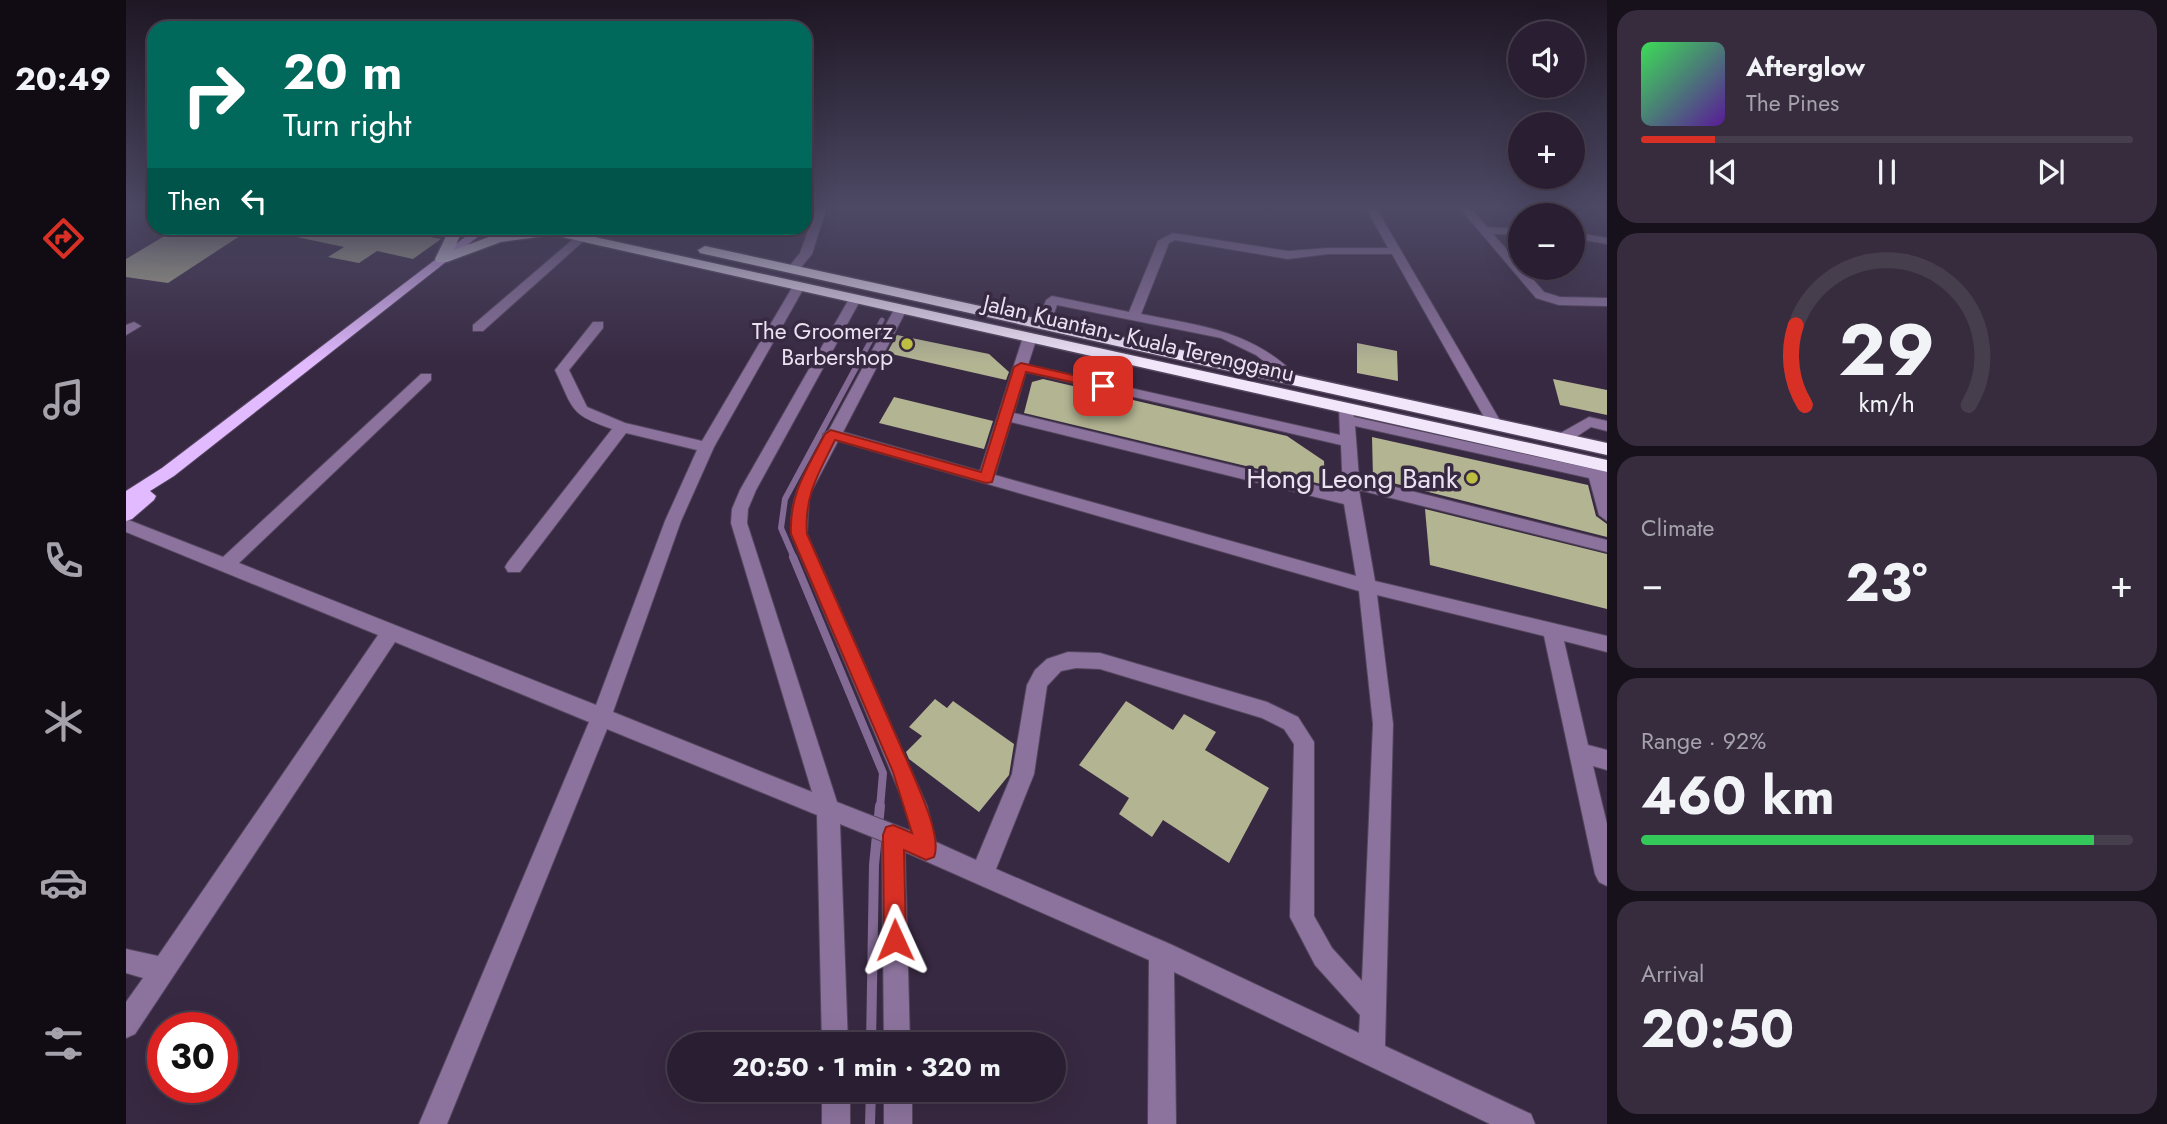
<!DOCTYPE html>
<html lang="en">
<head>
<meta charset="utf-8">
<style>
  :root { --surface:#2a1f32; --page:#362c3e; --text:#f1f3f6; --muted:#a5a2ac; --line:#463d4d; --accent:#d93025 }
  body { margin:0; font-family:Jost,sans-serif; background:var(--page); color:var(--text); height:100vh; display:flex; flex-direction:column; font-size:26px; white-space:nowrap }
  * { box-sizing:border-box; margin:0 }
  p { font-size:23px; color:var(--muted) }
  .icon { flex:none; width:38px; height:38px; fill:none; stroke:currentColor; stroke-width:2; stroke-linecap:round; stroke-linejoin:round }
  .map { position:relative; flex:1; overflow:hidden }
  .panel { display:flex; flex-direction:column; gap:10px; padding:10px; background:#17111c; width:560px }
  .panel>* { flex:none }
  .top-card { position:absolute; left:21px; top:21px; width:665px; height:214px; border-radius:21px; box-shadow:0 7px 28px #0002,0 0 0 2px var(--line); background:#00695c; color:#fff; overflow:hidden }
  .buttons { position:absolute; left:1382px; top:21px; display:grid; gap:14px }
  .buttons a { display:grid; place-items:center; width:77px; height:77px; border-radius:50%; background:var(--surface); box-shadow:0 7px 28px #0002,0 0 0 2px var(--line); font-size:35px }
  .speed { position:absolute; left:21px; top:1012px; display:flex; gap:14px; font-size:35px; font-weight:700; text-align:center }
  .speed>* { display:grid; place-content:center; width:91px; height:91px; border-radius:50%; background:var(--surface); box-shadow:0 7px 28px #0002,0 0 0 2px var(--line); line-height:1 }
  .speed .limit { border:10px solid #d22; background:#fff; color:#111 }
  .pin { position:absolute; display:grid; place-items:center; width:60px; height:60px; color:#fff; margin:-30px; border-radius:14px; box-shadow:0 4px 10px #0006 }
  .me { position:absolute; width:77px; margin:-38px; rotate:359deg; stroke-linejoin:round; filter:drop-shadow(0 0 5px #0008) }
  .turn { display:flex; align-items:center; gap:24px; height:147px; padding:0 21px; font-size:32px }
  .turn .icon { width:91px; height:91px; stroke-width:2.5 }
  .turn b { display:block; font-size:49px; line-height:60px }
  .then { display:flex; align-items:center; height:66px; padding:0 21px; background:#0003; gap:14px; font-size:26px }
  .big { font-size:52px; font-weight:700; line-height:1.1 }
  .panel .widget { flex:1; display:flex; flex-direction:column; justify-content:center; gap:10px; min-width:0; padding:0 24px; border-radius:21px; background:var(--page) }
  .panel .dial { align-items:center; gap:0 }
  .dial svg { height:182px; overflow:visible; fill:none; stroke:var(--line); stroke-width:7; stroke-linecap:round; text-anchor:middle }
  .dial text { fill:var(--text); stroke:none }
  .song { display:flex; align-items:center; gap:21px }
  .cover { width:84px; height:84px; border-radius:10px; background:linear-gradient(135deg,hsl(130 70% 55%),hsl(270 70% 35%)) }
  .played { height:7px; border-radius:4px; background:linear-gradient(90deg,var(--accent) 15%,var(--line) 15%) }
  .keys { display:flex; justify-content:space-around; direction:ltr }
  .heat { display:flex; justify-content:space-between; align-items:center; font-size:38px; direction:ltr }
  .charge { height:10px; border-radius:5px; background:linear-gradient(90deg,#34c759 92%,var(--line) 0) }
  .trip { position:absolute; left:541px; top:1032px; width:399px; height:70px; border-radius:35px; background:var(--surface); box-shadow:0 7px 28px #0002,0 0 0 2px var(--line); font-weight:700; line-height:70px; text-align:center }
  main { display:flex; flex:1; min-height:0 }
  .tabs { display:flex; flex-direction:column; width:126px; justify-content:space-around; align-items:center; background:#110c14; color:var(--muted) }
  .tabs .icon { width:49px; height:49px }
  .tabs .active { color:var(--accent) }
  .tabs b { font-size:32px; color:var(--text) }
  .map>svg:first-child { display:block }
</style>
</head>
<body>
<main>
<nav class="tabs">
<b>20:49</b>
<svg class="icon active" aria-label="directions" viewBox="0 0 24 24"><path d="M12 3l9 9-9 9-9-9zM9 14v-3h6M13 9l2 2-2 2"/></svg>
<svg class="icon" aria-label="music" viewBox="0 0 24 24"><path d="M9 18V5l10-2v13"/><circle cx="6" cy="18" r="3"/><circle cx="16" cy="16" r="3"/></svg>
<svg class="icon" aria-label="phone" viewBox="0 0 24 24"><path d="M5 4h4l2 5-3 2q2 4 5 5l2-3 5 2v4C11 20 4 13 5 4z"/></svg>
<svg class="icon" aria-label="climate" viewBox="0 0 24 24"><path d="M12 3v18M4 7l16 10M4 17L20 7"/></svg>
<svg class="icon" aria-label="car" viewBox="0 0 24 24"><path d="M5 17H2v-5l4-1 3-4h7l3 4 3 1v5h-3M9 17h6M6 11h13"/><circle cx="7" cy="17" r="2"/><circle cx="17" cy="17" r="2"/></svg>
<svg class="icon" aria-label="filters" viewBox="0 0 24 24"><path d="M4 7h16M4 17h16"/><circle cx="9" cy="7" r="2"/><circle cx="15" cy="17" r="2"/></svg>
</nav>
<div class="map">
<svg width="1481" height="1124" viewBox="0 0 1481 1124">
  <rect width="100%" height="100%" fill="#382942"/>
  <g fill="none" stroke-linecap="round" stroke-linejoin="round">
    <path stroke="#846b95" stroke-width="5" d="M733,362L756,320"/>
    <path stroke="#846b95" stroke-width="6" d="M668,558L655,528L659,499L734,360"/>
    <path stroke="#846b95" stroke-width="8" d="M667,557L757,773L754,808"/>
    <g stroke="#846b95" stroke-width="10">
      <path d="M745,1045L748,865L754,806"/>
      <path d="M744,1124L745,1090"/>
    </g>
  </g>
  <g fill="#b2b492">
    <path d="M52,228H126L42,283L0,277V259Z"/>
    <path d="M167,228H256L315,239L287,259L251,251L233,263L202,257L218,247L166,236Z"/>
    <path d="M771,335L863,354L883,372L880,380L761,353Z"/>
    <path d="M1231,343L1271,351L1272,381L1231,373Z"/>
    <path d="M917,379L1161,436L1198,461L1199,485L898,413L906,382Z"/>
    <path d="M1427,379L1481,390V415L1434,405Z"/>
    <path d="M768,397L867,421L858,449L753,423Z"/>
    <path d="M1246,437L1462,485L1470,516L1481,524V537L1247,478Z"/>
    <path d="M1299,509L1481,554V609L1304,565Z"/>
    <path d="M809,699L821,708L827,701L888,744L883,775L853,812L783,759L780,752L796,736L783,727Z"/>
    <path d="M1000,701L1047,730L1058,714L1090,732L1079,750L1143,788L1103,863L1037,820L1026,837L993,814L1003,798L953,765Z"/>
  </g>
  <g fill="none" stroke-linecap="round" stroke-linejoin="round">
    <defs>
      <g id="minor">
        <path d="M691,206H701L686,254L671,272H663L661,269L674,253Z"/>
        <path d="M1239,206H1249L1376,424L1374,427H1364L1362,424L1266,254H1202L1162,259L1049,240L1043,243L1015,314C1075,326 1125,330 1171,376L1173,379L1166,383L1130,355L1095,338L931,305L923,328H913L911,325L920,300L926,296L1003,312L1032,241L1047,233L1162,251L1202,248H1262Z"/>
        <path d="M1332,206H1343L1361,227L1395,229V235L1367,234L1418,292L1434,297L1481,298V306L1433,305L1410,298Z"/>
        <path d="M1447,232L1481,238V244L1447,238Z"/>
        <path d="M452,235L462,237L357,331H347V325Z"/>
        <path d="M673,282L679,286L588,447L555,521L487,712L686,792L605,523L606,509L614,490L723,299L729,295L733,296L735,299L630,490L622,509L621,523L711,802L785,831L779,806L765,772L665,534C663,492 680,472 699,437L697,434L703,430L770,306H780L781,309L717,432L854,471L897,337L904,333L911,337L902,365L1214,435L1213,408L1220,403L1227,408L1228,417L1481,472V521L1473,515L1463,478L1229,426L1233,478L1481,540V552L1233,490L1249,581L1481,636V652L1438,641L1462,745L1481,750V770L1467,766L1481,824V886L1473,882L1469,874L1418,636L1251,595L1267,724L1259,1046L1405,1114L1409,1124H1364L1048,972L1050,1124H1022L1023,960L779,852L784,1045H758L756,841L714,824L722,1045H696L691,815L481,729L321,1124H293L463,722L269,642L9,1034L0,1038V1002L17,978L0,973V949L32,956L252,635L0,532V519L97,557L295,374H305V380L113,563L470,705L539,521L571,450L500,433L394,572H382L379,567L382,562L486,429C443,414 448,410 429,370L467,322H477V328L443,370L461,407L499,423L576,441L667,286ZM900,372L1215,445L1217,492L888,413ZM885,422L1218,504L1230,576L869,475ZM712,441L1233,591L1247,724L1236,981L1206,948L1188,916V742L1172,717L1141,702L974,653L942,652L921,659L909,670L901,685L886,774L850,860L810,842L801,806L681,534L683,496ZM950,668L974,669L1136,718L1158,729L1168,744L1164,917L1189,965L1234,1015L1233,1033L1044,944L870,869L908,774L921,686L935,671Z"/>
        <path d="M8,322L15,326L0,335V325Z"/>
        <path d="M1463,417L1481,421V431L1465,427L1441,443H1431L1428,439L1431,435Z"/>
        <rect x="696" y="1090" width="28" height="34"/>
        <rect x="758" y="1090" width="28" height="34"/>
      </g>
      <path id="major" d="M351,228H363L48,476L24,491L30,496L28,500L6,519L0,521V491L36,468Z"/>
      <g id="highway">
        <path d="M324,228H337L328,250L368,235L407,230L406,228H428L1481,460V472L427,235L375,242L321,262H311L309,259Z"/>
        <path d="M579,246L1481,443V455L574,253L572,250Z"/>
      </g>
    </defs>
    <use href="#minor" stroke="#54465e" stroke-width="2"/>
    <use href="#major" stroke="#54465e" stroke-width="2"/>
    <use href="#highway" stroke="#54465e" stroke-width="3"/>
    <use href="#minor" fill="#8c739d" fill-rule="evenodd"/>
    <use href="#major" fill="#e2baff" fill-rule="evenodd"/>
    <use href="#highway" fill="#f2e6fb" fill-rule="evenodd"/>
  </g>
  <linearGradient id="sky" x2="0" y2="1"><stop stop-color="#1f1724"/><stop offset="0.57" stop-color="#4d4965"/><stop offset="1" stop-color="#4d4965" stop-opacity="0"/></linearGradient>
  <rect width="1481" height="363" fill="url(#sky)"/>
  <path fill="#d93025" stroke="#8d1f18" stroke-width="2" d="M895,363L977,382L983,386L977,389L900,372L866,482L860,483L709,440C693,473 678,495 681,534L786,772C794,791 816,838 808,857L800,860L778,850L780,940L777,947L769,951L761,947L758,940L757,835L760,827L767,825L786,833L767,772L665,534C663,494 681,469 699,434L705,430L855,472L888,367Z"/>
  <g fill="#bdbf43" stroke="#382942" stroke-width="2.5">
    <circle cx="781" cy="344" r="7"/>
    <circle cx="1346" cy="478" r="7"/>
  </g>
  <g text-anchor="middle" dominant-baseline="central" stroke-width="7" stroke-linejoin="round" paint-order="stroke">
    <g font-size="23" fill="#eae1f1" stroke="#382942" text-anchor="end">
      <text x="767" y="331">The Groomerz<tspan x="767" dy="26">Barbershop</tspan></text>
    </g>
    <g font-size="23" fill="#eae1f1" stroke="#382942">
      <text transform="translate(1013 338) rotate(13)">Jalan Kuantan - Kuala Terengganu</text>
    </g>
    <g font-size="28" fill="#eae1f1" stroke="#382942" text-anchor="end">
      <text x="1332" y="478">Hong Leong Bank</text>
    </g>
  </g>
</svg>
<div class="buttons">
<a><svg class="icon" aria-label="sound" viewBox="0 0 24 24"><path d="M4 9h4l5-4v14l-5-4H4zM17 9q2 3 0 6"/></svg></a>
<a>+</a>
<a>−</a>
</div>
<div class="speed"><div class="limit">30</div></div>
<div class="pin" style="left:977px;top:386px;background:#d93025"><svg class="icon" aria-label="arrive" viewBox="0 0 24 24"><path d="M6 21V4h12l-3 4 3 4H6"/></svg></div>
<svg class="me" style="left:769px;top:940px" viewBox="-20 -20 40 40"><path d="M0-17L14 15 0 8-14 15z" fill="#d93025" stroke="#fff" stroke-width="4"/></svg>
<div class="trip">20:50 · 1 min · 320 m</div>
<div class="top-card">
<div class="turn"><svg class="icon" aria-label="right" viewBox="0 0 24 24"><path d="M7 20v-9h11M14 6l5 5-5 5"/></svg><div><b>20 m</b>Turn right</div></div>
<div class="then">Then<svg class="icon" aria-label="left" viewBox="0 0 24 24"><path d="M17 20v-9H6M10 6l-5 5 5 5"/></svg></div>
</div>
</div>
<section class="panel">
<div class="widget">
<div class="song"><i class="cover"></i><div><b>Afterglow</b><p>The Pines</p></div></div>
<div class="played"></div>
<div class="keys"><svg class="icon" aria-label="previous" viewBox="0 0 24 24"><path d="M18 5L8 12l10 7zM5 5v14"/></svg><svg class="icon" aria-label="pause" viewBox="0 0 24 24"><path d="M8 5v14M16 5v14"/></svg><svg class="icon" aria-label="next" viewBox="0 0 24 24"><path d="M6 5l10 7-10 7zM19 5v14"/></svg></div>
</div>
<div class="widget dial"><svg viewBox="0 0 100 80">
<path d="M14 69A42 42 0 1 1 86 69"/>
<path d="M14 69A42 42 0 0 1 10 34" stroke="#d93025"/>
<text x="50" y="56" font-size="32" font-weight="700">29</text>
<text x="50" y="72" font-size="11">km/h</text>
</svg></div>
<div class="widget"><p>Climate</p>
<div class="heat"><a>−</a><b class="big">23°</b><a>+</a></div>
</div>
<div class="widget"><p>Range · 92%</p><b class="big">460 km</b><div class="charge"></div></div>
<div class="widget"><p>Arrival</p><b class="big">20:50</b></div>
</section>
</main>
</body>
</html>
